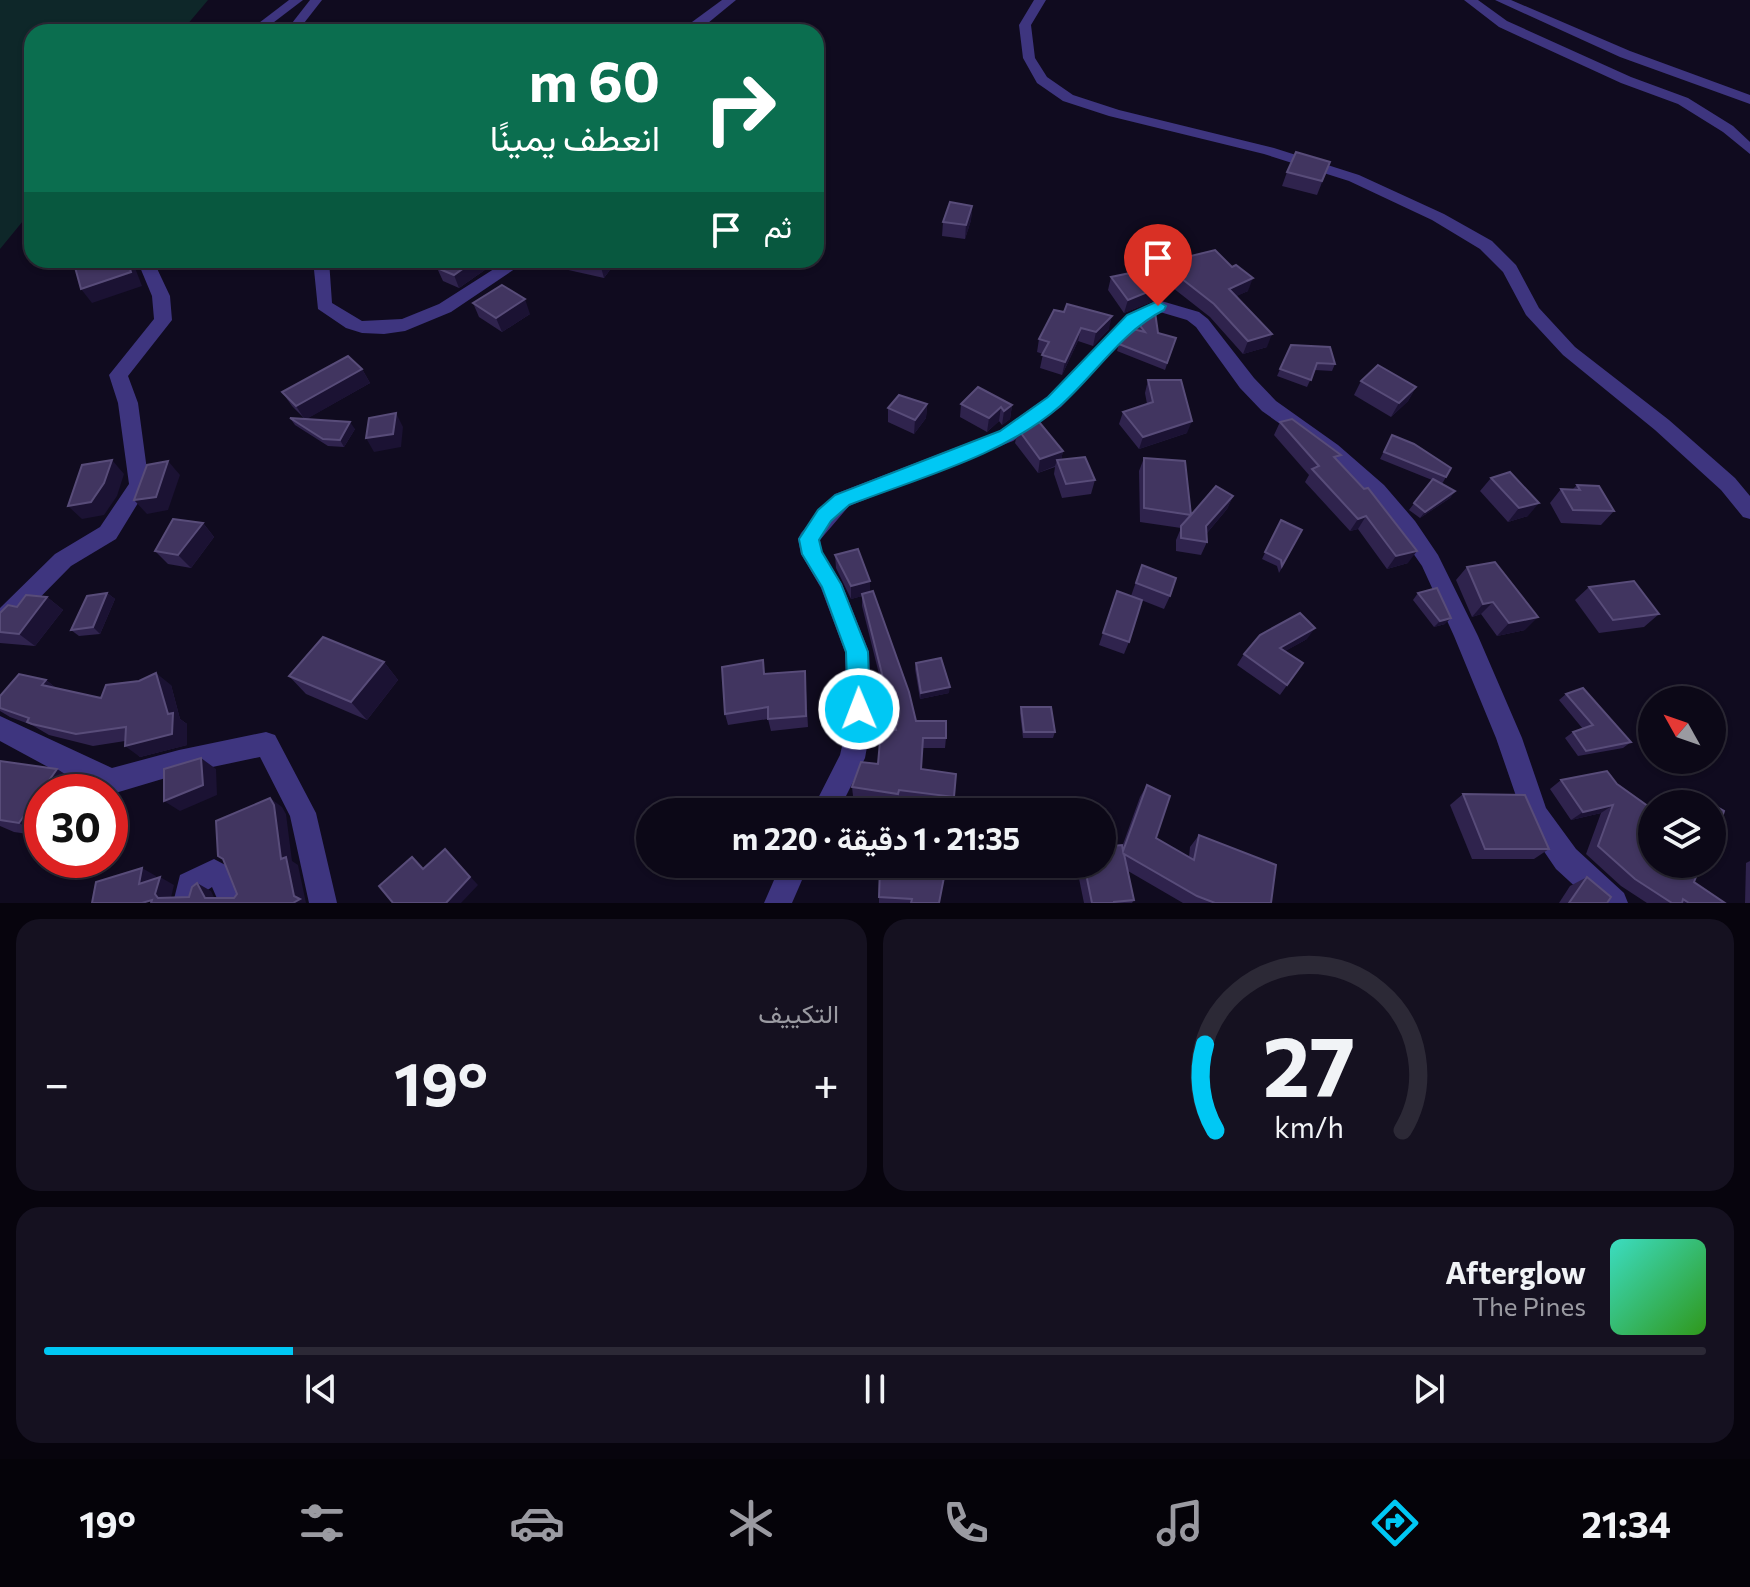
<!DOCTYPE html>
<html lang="ar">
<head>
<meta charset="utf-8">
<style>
  :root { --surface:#0c0817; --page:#151120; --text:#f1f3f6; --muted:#9a9aa1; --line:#2c2936; --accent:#00c8f4 }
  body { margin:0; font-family:Commissioner,Vazirmatn,sans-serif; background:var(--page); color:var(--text); direction:rtl; height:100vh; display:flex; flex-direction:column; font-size:30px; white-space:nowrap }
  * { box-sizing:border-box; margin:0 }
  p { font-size:26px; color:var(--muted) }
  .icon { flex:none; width:44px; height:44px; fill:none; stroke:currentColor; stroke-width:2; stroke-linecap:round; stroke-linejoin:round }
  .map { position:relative; height:903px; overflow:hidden; direction:ltr }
  .panel { display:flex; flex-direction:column; gap:16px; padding:16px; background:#07040d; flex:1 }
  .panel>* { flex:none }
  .banner { position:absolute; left:24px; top:24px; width:800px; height:244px; border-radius:24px; box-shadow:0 2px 6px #0004,0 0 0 2px var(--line); direction:rtl; background:#0b6e4f; color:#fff; overflow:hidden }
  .needle { width:52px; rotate:310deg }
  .fabs { position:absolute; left:1638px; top:686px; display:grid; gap:16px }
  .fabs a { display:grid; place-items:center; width:88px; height:88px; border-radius:50%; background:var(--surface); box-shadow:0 2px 6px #0004,0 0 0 2px var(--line); font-size:40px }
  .speed { position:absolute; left:24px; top:774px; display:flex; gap:16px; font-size:40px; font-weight:700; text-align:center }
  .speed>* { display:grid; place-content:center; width:104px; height:104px; border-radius:50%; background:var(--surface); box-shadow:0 2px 6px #0004,0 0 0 2px var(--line); line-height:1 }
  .speed .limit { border:12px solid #d22; background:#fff; color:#111 }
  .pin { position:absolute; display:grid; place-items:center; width:68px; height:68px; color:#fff; margin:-82px -34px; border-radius:50% 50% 50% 0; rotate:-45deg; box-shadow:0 0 8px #0007 }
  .pin .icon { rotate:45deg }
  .me { position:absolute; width:88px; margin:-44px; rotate:359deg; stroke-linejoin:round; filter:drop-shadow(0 0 6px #0008) }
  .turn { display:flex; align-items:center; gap:28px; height:168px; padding:0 32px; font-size:36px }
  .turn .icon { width:104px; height:104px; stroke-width:2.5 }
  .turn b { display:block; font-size:56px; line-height:68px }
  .then { display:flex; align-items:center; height:76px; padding:0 32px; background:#0003; gap:16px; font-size:30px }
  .big { font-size:60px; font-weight:700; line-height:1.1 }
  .panel .tile { flex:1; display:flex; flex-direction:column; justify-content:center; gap:12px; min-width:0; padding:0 28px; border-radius:24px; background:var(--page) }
  .panel .dial { align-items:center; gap:0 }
  .dial svg { height:208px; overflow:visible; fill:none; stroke:var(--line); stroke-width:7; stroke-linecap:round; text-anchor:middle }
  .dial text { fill:var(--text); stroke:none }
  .song { display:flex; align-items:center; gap:24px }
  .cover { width:96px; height:96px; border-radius:12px; background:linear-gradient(135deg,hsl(170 70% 55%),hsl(110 70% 35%)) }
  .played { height:8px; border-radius:4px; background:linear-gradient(90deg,var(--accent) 15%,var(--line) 15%) }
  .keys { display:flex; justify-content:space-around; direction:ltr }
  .heat { display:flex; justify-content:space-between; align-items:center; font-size:44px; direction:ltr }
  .panel .tiles { flex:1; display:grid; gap:16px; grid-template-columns:1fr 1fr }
  .tile:last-child { grid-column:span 2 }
  .trip { position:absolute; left:636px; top:798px; width:480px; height:80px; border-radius:40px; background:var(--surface); box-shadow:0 2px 6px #0004,0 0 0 2px var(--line); font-weight:700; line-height:80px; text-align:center; direction:rtl }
  .tab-bar { display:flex; height:128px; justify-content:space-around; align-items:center; background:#050309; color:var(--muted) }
  .tab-bar .icon { width:56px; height:56px }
  .tab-bar .current { color:var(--accent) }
  .tab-bar b { font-size:36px; color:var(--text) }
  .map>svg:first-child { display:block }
</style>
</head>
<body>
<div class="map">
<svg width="1750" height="903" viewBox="0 0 1750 903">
  <rect width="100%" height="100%" fill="#100b1f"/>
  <path fill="#0e2729" d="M0,0H208L181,32H32V210L0,249Z"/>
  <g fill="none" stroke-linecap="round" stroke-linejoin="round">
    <g fill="#3e357f" fill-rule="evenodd">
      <path d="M289,0H303L261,32H247Z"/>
      <path d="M310,0H322L297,32H285Z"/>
      <path d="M722,0H736L697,32H685L692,22Z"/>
      <path d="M1034,0H1046L1031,25L1035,58L1047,77L1073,95L1119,110L1274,148L1359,175L1444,214L1492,241L1516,265L1539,308L1575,347L1669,420L1735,478L1750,496V519L1743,517L1721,490L1655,430L1563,355L1526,315L1503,272L1480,249L1432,220L1349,181L1264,154L1109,116L1063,101L1037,83L1023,58L1019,25Z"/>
      <path d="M1464,0H1478L1507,21L1631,77L1688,98L1733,126L1750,142V154L1723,132L1678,104L1621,83L1499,27Z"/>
      <path d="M1495,0H1511L1630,51L1750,95V104L1620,57Z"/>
      <path d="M137,260H153L170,296L172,320L128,376L138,403L149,485L116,539L71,566L8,630L0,633V608L55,554L100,527L129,484L118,403L109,375L154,319L152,296Z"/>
      <path d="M313,260H329L332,303L362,321L402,319L439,304L508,260H528L451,312L405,331L384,334L362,333L346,328L318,309Z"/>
      <path d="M1158,300L1199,312L1208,319L1254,378L1276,401L1338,445L1384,485L1415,521L1438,555L1478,636L1522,738L1546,808L1576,849L1624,893L1628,903H1593L1556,869L1526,825L1496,738L1454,636L1422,566L1399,533L1370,497L1324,455L1262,411L1240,388L1196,327L1187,320L1160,312L1139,323L1061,407L1013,441L849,506L820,540L822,552L842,584L869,652L871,725L865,758L838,812H811L840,755L847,725L845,652L821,588L801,554L798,539L801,533L835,494L999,431L1047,397L1127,315Z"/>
      <path d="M0,716L112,768L179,750L266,732L275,735L316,813L337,903H309L290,816L260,757L179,774L112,794L48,767L0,741Z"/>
      <path d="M214,859L233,869L247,903H219L212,887L203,893L201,903H173L180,875Z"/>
      <path d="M781,864H809L792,903H764Z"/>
    </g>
  </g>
  <g fill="#2f234d">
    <path d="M1330,162L1317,195L1282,186L1287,172Z"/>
    <path d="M972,206L971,220L965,239L942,236L943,222Z"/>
    <path d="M1191,256L1232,267L1248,291L1236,296L1267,347L1243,354L1210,317L1173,288L1161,298L1124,313L1108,290L1111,277L1130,273L1155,262Z"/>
    <path d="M499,260L459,288L443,281L437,268Z"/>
    <path d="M552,260H617L604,278L555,267Z"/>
    <path d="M473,303L530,314L502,332L479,317Z"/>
    <path d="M1054,310L1109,329L1093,346L1078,341L1062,375L1040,368L1043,354L1037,352L1039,339Z"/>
    <path d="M1138,323L1158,333L1176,338L1165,370L1117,351L1119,344L1137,330Z"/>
    <path d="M1291,345L1335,364L1332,371L1315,370L1307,387L1277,376Z"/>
    <path d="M362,369L370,383L306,419L355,429L344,447L328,446L295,425L290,418L305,419L292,406L282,392Z"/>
    <path d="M1148,380L1187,433L1139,449L1119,424L1123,412L1147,404L1145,393Z"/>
    <path d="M1361,381L1416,387L1408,401L1391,417L1354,395Z"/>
    <path d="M927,404L926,418L914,434L888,422V408Z"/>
    <path d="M961,404L1012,405L1010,419L1002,425L999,421L987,432L960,417Z"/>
    <path d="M1280,422L1337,461L1408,563L1387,569L1358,529L1350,531L1305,482L1309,475L1274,435Z"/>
    <path d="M1018,429L1063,451L1061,460L1095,480L1091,494L1062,498L1054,474L1055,467L1038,473L1015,443Z"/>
    <path d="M1392,435L1446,477L1442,484L1455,491L1450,498L1420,518L1409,510L1432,480L1380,459Z"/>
    <path d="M1144,458L1191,515L1233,496L1227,509L1207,533V542L1201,555L1176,551V540L1181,528L1140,522L1139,471Z"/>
    <path d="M1491,478L1528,516L1508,522L1480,491Z"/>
    <path d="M1577,485L1614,511L1601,525L1561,523L1550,503L1561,489H1573Z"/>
    <path d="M1281,520L1302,530L1279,573L1277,566L1262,559Z"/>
    <path d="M203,523L214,537L191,568L168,564L155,551Z"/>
    <path d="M835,555L870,592L916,721L946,738L945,748H922L921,769L954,797L953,806L898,799V803L853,796L852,787L878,764L893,730L862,606V596L851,599L836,568Z"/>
    <path d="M1142,565L1170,596L1164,609L1131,596Z"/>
    <path d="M1467,567L1525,630L1497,636L1481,614L1472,617L1456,580Z"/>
    <path d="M1589,587L1659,614L1644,627L1599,633L1575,600Z"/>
    <path d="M1117,591L1129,642L1124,654L1099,645Z"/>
    <path d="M107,593L115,599L100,634L79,636L71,630Z"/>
    <path d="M1418,593L1445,624L1434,627L1413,600Z"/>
    <path d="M47,597L63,610L35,646L0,643V613Z"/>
    <path d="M1307,639L1285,651L1303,663L1280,695L1237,665L1244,654Z"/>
    <path d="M384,662L398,680L367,720L306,694L289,676Z"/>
    <path d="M916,663L949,693L920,699L915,669Z"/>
    <path d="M805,671L808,727L771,731L768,719L728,725L725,714L765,674Z"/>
    <path d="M46,680L56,688L101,698L171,685L180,719L187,724V745L140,757L125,741L93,746L49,735L32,725L10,717L0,711V696Z"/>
    <path d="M1566,694L1631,742L1623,748L1578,756L1565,738L1573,732L1583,729L1559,700Z"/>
    <path d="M1021,707L1055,732L1053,738H1023L1020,713Z"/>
    <path d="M0,761L57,769L80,784L74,792H42V836L14,832L0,826Z"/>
    <path d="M1607,771L1649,840L1694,882L1725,903H1647L1621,886L1586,854L1601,813L1571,820L1550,789L1561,780Z"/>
    <path d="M1147,785L1156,838L1189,857L1190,847L1199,835L1271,903H1183L1128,871L1134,900L1132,903H1084L1076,864H1102L1122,847L1140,797Z"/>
    <path d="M1689,791L1712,804H1671L1672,801Z"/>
    <path d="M1463,794L1549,849L1534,859H1472L1450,805Z"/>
    <path d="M1750,861V903H1745L1746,863Z"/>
    <path d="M891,864H1031L1029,869L944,878L939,903H879V897Z"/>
    <path d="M1587,877L1607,903H1559L1570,886Z"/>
  </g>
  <g fill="#1b1233">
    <path d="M972,206L971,220L965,239L966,225Z"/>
    <path d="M127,260H132L142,286L92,303L81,289Z"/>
    <path d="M475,260H499L459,288L454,275Z"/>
    <path d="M599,260H617L604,278Z"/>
    <path d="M1177,275L1173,288L1161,298L1124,313L1128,300Z"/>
    <path d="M1253,278L1248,291L1224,302L1229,289Z"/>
    <path d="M525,299L530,314L502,332L496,318Z"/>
    <path d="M1112,316L1109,329L1093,346L1096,332Z"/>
    <path d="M1081,328L1078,341L1062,375L1065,362Z"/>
    <path d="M1272,334L1267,347L1243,354L1248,341Z"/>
    <path d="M362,369L370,383L305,420L296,406Z"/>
    <path d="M1416,387L1408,401L1391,417L1399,403Z"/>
    <path d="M927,404L926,418L914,434L915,420Z"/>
    <path d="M1012,405L1010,419L1002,425L1004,411Z"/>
    <path d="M1001,407L999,421L987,432L989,418Z"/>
    <path d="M396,413L403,427L401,447L374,452L366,438Z"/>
    <path d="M1192,421L1187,433L1139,449L1143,437Z"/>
    <path d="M350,422L355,429L344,447L340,440Z"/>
    <path d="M1063,451L1060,465L1057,460L1055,466L1038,473L1040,459Z"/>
    <path d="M112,460L124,474L117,496L104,515L82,519L68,506Z"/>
    <path d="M168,461L180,475L168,510L147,514L134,500Z"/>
    <path d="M1455,491L1450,498L1420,518L1425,512Z"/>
    <path d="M1233,496L1227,509L1201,540L1206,526Z"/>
    <path d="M1539,503L1528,516L1508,522L1519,508Z"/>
    <path d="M1366,516L1358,529L1350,531L1358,519Z"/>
    <path d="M203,523L214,537L191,568L178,555Z"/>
    <path d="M1417,551L1408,563L1387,569L1396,556Z"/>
    <path d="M870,581V594L851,599V586Z"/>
    <path d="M107,593L115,599L100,634L93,627Z"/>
    <path d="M47,597L63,610L35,646L19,634Z"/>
    <path d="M1493,602L1481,614L1472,617L1483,604Z"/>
    <path d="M1538,617L1525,630L1497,636L1509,623Z"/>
    <path d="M1451,618L1445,624L1434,627L1440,621Z"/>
    <path d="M1315,628L1307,639L1273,658L1280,648Z"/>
    <path d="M384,662L398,680L367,720L351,702Z"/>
    <path d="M156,673L171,685L180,719L187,724V745L140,757L125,746L168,714Z"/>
    <path d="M46,680L62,693L42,685Z"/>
    <path d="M950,687L949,693L920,699L921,693Z"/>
    <path d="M201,758L216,769L217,795L180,811L164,801Z"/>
    <path d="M57,769L80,784L74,792H42V835L19,823Z"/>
    <path d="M270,798L282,807L286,814L292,861L298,865L306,903H293L294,896L281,859Z"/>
    <path d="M1613,805L1601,813L1571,820L1583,812Z"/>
    <path d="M452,857L478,885L461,903H446Z"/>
    <path d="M142,868L156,876L153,893L139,884Z"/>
    <path d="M160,877L174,885L170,902L158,898L155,894Z"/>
    <path d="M197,883L211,891L217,903L205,898Z"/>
  </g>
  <g fill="#413560" stroke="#584c79" stroke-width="2">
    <path d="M1296,152L1330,162L1322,181L1287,172Z"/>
    <path d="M950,202L972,206L966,225L943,222Z"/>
    <path d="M1215,250L1232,267L1236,265L1253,278L1229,289L1272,334L1248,341L1214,304L1177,275L1165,285L1128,300L1111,277L1130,273L1149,259L1155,262L1184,251L1191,256Z"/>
    <path d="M73,260H127L131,272L81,289Z"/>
    <path d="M448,260H475L454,275L437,268Z"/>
    <path d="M502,285L525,299L496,318L473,303Z"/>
    <path d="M1067,304L1112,316L1096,332L1081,328L1065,362L1042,355L1049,342L1039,339L1054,310L1064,312Z"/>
    <path d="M1155,312L1158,333L1176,338L1167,363L1119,344L1133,329L1145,332L1138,323Z"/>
    <path d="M1291,345L1330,347L1335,364L1317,363L1311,380L1280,369Z"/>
    <path d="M348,356L362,369L296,406L282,392Z"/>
    <path d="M1378,365L1416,387L1399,403L1361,381Z"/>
    <path d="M1148,380H1181L1192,421L1143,437L1123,412L1153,402Z"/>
    <path d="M978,387L1012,405L1004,411L1001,407L989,418L961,404Z"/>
    <path d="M899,395L927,404L915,420L888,408Z"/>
    <path d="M396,413L393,434L366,438L369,418Z"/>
    <path d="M1035,417L1063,451L1040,459L1018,429Z"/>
    <path d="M290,418L350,422L340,440L323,439Z"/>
    <path d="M1292,419L1341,455L1334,457L1364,489L1368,488L1417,551L1396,556L1366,516L1358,519L1312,469L1319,466L1280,422Z"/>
    <path d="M1392,435L1414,444L1451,468L1446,477L1384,452Z"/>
    <path d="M1085,457L1095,480L1066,484L1057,460Z"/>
    <path d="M1144,458L1185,461L1191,515L1216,486L1233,496L1206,526L1207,542L1181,538V526L1191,515L1144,508Z"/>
    <path d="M112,460L104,483L91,502L68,506L82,465Z"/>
    <path d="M168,461L156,497L134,500L147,465Z"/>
    <path d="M1510,472L1539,503L1519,508L1491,478Z"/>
    <path d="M1433,479L1455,491L1425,512L1414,503Z"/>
    <path d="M1577,485L1599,486L1614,511L1573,510L1561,489L1580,490Z"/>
    <path d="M173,519L203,523L178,555L155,551Z"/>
    <path d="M1281,520L1302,530L1282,566L1281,560L1265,552Z"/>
    <path d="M858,549L870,581L851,586L835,555Z"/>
    <path d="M1495,562L1538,617L1509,623L1493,602L1483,604L1467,567Z"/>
    <path d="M1142,565L1176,578L1170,596L1136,583Z"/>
    <path d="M1634,581L1659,614L1613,620L1589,587Z"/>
    <path d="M1437,588L1451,618L1440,621L1418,593Z"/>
    <path d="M873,591L909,692L916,721H946V738H923L921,769L956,774L954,797L899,790L898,794L852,787L861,762L878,764L881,729L896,730L862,594Z"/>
    <path d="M1117,591L1142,600L1129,642L1103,633Z"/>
    <path d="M107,593L93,627L71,630L87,596Z"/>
    <path d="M26,595L47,597L19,634L0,632V613L8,605L17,607Z"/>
    <path d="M1300,613L1315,628L1280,648L1303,663L1287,685L1244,654L1260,635Z"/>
    <path d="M323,637L384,662L351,702L289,676Z"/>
    <path d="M941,658L950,687L921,693L916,663Z"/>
    <path d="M763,660L764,674L805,671L806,716L768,719V707L725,714L722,667Z"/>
    <path d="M156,673L168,714L173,713L172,734L125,746L126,727L76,734L32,724L27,722L29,718L0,708V696L19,674L46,680L42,685L101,698L106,685L139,681Z"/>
    <path d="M1583,688L1631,742L1586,751L1573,732L1593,725L1566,694Z"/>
    <path d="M1021,707H1051L1055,732H1024Z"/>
    <path d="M201,758L203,785L164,801V769Z"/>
    <path d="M0,761L57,769L19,823L0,820Z"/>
    <path d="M1607,771L1617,784L1652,809V836L1649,840L1652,842V864H1686L1698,872L1694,882L1725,903H1689L1683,899L1682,903H1672L1635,879L1598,846L1613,805L1583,812L1561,780Z"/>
    <path d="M1147,785L1170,796L1156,838L1194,860L1199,835L1276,865L1271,903H1215L1197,896L1124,854L1134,900L1114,902V903H1092L1084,864H1102V847L1122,845L1123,851Z"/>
    <path d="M1689,791L1712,804H1685Z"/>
    <path d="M1463,794L1525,795L1549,849H1485Z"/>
    <path d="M270,798L274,805L281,859L286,857L294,896L300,899L293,903H151L152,900L142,903H92L96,882L142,868L139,884L160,877L155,894L158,898L189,897L192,887L197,883L205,898H234L237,894L223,859L218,856L216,821Z"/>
    <path d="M1021,798L1024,812H957L956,805Z"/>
    <path d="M1712,804L1724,811L1716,835L1712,832Z"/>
    <path d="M823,805H858L857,812H822Z"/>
    <path d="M445,849L470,877L446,903H393L379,886L412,857L423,869Z"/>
    <path d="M891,864H974L946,867L939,903H911L912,899L879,897L880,867H891Z"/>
    <path d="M1587,877L1611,897L1607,903H1569Z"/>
  </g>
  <path fill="#00c8f4" stroke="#00829f" stroke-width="2" d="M1158,301L1166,306L1164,310C1121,332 1096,374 1060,406C1005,455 918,478 849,505L831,521L819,540L822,552L841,584L868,652L870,709L867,716L859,719L851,716L848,709L846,652L822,587L802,554L799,539L818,510L835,495L1000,431L1048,397L1127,315Z"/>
</svg>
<div class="fabs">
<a><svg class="needle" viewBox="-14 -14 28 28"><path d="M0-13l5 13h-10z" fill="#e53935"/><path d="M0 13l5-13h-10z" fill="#9a9aa1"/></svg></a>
<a><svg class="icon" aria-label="layers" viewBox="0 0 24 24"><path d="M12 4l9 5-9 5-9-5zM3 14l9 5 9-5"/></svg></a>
</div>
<div class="speed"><div class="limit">30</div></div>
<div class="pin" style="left:1158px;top:306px;background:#d93025"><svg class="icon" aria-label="arrive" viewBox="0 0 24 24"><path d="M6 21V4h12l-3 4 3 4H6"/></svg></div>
<svg class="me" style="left:859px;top:709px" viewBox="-20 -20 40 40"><circle r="17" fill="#00c8f4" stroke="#fff" stroke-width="3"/><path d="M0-11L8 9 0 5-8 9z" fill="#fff"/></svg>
<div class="trip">21:35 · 1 دقيقة · 220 m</div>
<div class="banner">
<div class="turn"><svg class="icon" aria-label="right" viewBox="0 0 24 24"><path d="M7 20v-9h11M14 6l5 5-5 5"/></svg><div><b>60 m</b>انعطف يمينًا</div></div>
<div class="then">ثم<svg class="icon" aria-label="arrive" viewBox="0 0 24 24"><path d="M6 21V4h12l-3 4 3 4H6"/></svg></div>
</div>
</div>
<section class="panel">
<div class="tiles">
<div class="tile dial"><svg viewBox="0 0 100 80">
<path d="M14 69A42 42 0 1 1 86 69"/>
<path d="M14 69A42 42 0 0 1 10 36" stroke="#00c8f4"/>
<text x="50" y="56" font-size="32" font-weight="700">27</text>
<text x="50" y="72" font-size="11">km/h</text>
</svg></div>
<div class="tile"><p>التكييف</p>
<div class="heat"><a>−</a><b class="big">19°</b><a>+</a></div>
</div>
<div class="tile">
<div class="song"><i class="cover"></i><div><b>Afterglow</b><p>The Pines</p></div></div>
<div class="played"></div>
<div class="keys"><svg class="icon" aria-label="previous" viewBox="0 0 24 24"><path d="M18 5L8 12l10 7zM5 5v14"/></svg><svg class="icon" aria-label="pause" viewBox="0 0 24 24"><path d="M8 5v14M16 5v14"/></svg><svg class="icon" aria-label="next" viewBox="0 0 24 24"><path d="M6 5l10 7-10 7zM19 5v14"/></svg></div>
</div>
</div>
</section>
<nav class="tab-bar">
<b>21:34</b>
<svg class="icon current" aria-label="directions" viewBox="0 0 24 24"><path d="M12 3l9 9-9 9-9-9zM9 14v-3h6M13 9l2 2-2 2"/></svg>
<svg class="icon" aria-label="music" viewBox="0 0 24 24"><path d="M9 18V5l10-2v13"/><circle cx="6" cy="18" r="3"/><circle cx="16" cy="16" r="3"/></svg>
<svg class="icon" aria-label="phone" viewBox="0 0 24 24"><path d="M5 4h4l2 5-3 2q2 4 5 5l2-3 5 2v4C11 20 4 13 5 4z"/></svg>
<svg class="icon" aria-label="climate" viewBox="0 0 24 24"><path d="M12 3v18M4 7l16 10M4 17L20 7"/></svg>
<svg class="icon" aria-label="car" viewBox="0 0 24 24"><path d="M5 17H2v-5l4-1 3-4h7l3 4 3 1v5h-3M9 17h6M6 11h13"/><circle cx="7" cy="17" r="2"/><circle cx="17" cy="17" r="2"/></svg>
<svg class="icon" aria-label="filters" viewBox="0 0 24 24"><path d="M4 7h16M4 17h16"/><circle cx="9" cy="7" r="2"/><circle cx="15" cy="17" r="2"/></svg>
<b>19°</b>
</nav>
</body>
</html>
